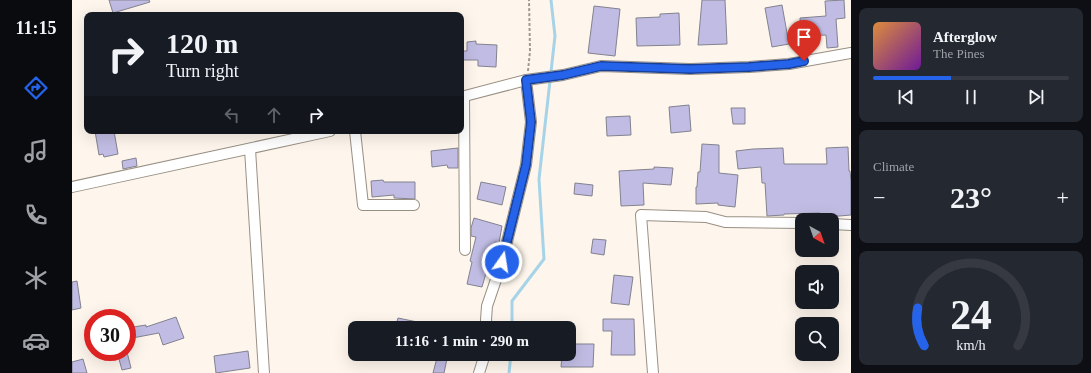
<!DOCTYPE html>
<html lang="en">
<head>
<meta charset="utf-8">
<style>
  :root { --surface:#171b24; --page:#242831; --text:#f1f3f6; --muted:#9ea1a6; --line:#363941; --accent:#2563eb }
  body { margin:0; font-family:"Times New Roman",serif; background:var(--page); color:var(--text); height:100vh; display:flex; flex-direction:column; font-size:15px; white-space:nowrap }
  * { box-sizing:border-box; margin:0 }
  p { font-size:13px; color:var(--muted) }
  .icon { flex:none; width:22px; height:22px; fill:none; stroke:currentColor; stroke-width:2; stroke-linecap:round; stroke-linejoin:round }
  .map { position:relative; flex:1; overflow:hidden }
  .side { display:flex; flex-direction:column; gap:8px; padding:8px; background:#0d0f14; width:240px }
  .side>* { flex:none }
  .top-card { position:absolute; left:12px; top:12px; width:380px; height:122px; border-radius:8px; box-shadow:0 4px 16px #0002; background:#171b24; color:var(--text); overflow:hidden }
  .needle { width:26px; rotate:140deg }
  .fabs { position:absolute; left:723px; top:213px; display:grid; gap:8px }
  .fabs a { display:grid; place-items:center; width:44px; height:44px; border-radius:8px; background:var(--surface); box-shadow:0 4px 16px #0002; font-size:20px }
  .speed { position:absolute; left:12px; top:309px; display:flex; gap:8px; font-size:20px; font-weight:700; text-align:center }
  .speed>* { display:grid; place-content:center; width:52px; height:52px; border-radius:50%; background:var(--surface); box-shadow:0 4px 16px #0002; line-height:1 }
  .speed .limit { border:6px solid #d22; background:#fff; color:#111 }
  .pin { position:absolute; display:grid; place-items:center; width:34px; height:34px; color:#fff; margin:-41px -17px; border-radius:50% 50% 50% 0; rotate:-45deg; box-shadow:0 0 4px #0007 }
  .pin .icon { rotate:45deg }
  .me { position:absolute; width:44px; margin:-22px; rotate:13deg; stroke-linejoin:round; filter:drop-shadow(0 0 3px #0008) }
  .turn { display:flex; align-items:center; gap:14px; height:84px; padding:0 16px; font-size:18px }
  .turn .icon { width:52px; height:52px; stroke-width:2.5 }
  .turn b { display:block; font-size:28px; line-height:34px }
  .lanes { display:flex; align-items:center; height:38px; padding:0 16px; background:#0003; justify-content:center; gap:20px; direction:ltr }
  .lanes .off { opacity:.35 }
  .big { font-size:30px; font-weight:700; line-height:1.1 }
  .side .tile { flex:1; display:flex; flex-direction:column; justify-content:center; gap:6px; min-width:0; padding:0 14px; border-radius:8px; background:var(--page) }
  .side .dial { align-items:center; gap:0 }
  .dial svg { height:104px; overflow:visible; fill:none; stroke:var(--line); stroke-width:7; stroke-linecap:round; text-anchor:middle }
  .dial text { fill:var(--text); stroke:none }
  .song { display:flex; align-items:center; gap:12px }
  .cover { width:48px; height:48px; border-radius:6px; background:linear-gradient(135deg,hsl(30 70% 55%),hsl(280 70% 35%)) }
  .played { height:4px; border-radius:2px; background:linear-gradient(90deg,var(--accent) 40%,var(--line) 40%) }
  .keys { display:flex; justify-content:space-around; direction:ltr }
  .heat { display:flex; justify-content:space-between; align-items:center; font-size:22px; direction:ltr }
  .trip { position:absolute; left:276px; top:321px; width:228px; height:40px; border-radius:8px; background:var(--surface); box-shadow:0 4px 16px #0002; font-weight:700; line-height:40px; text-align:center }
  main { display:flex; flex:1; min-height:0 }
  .tab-bar { display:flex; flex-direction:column; width:72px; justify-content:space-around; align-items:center; background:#090b0e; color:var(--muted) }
  .tab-bar .icon { width:28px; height:28px }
  .tab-bar .active { color:var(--accent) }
  .tab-bar b { font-size:18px; color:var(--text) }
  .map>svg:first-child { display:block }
</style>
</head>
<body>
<main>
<nav class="tab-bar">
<b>11:15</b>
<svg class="icon active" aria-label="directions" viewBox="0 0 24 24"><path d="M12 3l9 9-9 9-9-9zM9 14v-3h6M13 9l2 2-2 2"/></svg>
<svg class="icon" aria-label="music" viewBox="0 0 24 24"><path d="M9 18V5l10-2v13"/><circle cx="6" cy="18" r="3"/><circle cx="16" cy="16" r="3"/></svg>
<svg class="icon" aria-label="phone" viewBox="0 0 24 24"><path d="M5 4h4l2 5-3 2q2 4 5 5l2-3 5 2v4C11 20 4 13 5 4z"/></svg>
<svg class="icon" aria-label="climate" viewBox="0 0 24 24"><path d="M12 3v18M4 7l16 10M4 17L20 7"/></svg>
<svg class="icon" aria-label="car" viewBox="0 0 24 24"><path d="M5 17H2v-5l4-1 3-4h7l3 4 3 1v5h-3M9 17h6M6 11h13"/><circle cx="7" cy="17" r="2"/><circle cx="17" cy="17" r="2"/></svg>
</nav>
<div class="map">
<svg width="779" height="373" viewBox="0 0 779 373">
  <rect width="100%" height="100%" fill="#fef6ec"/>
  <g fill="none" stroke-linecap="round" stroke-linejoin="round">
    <g stroke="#a7d3e8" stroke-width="3">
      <path d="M440,328V301L472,259L467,179L483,36L479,0"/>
      <path d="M437,373L439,354"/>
    </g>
  </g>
  <g fill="#c0bce3" stroke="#83828f">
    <path d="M37,0H77L78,2L41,13Z"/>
    <path d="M630,0H653L655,44L626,45Z"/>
    <path d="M772,0L773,18L764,19L766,47L755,48L754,35L729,36L728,18L754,16L753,1Z"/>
    <path d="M710,5L717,44L700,47L693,8Z"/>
    <path d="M522,6L548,9L543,56L516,53Z"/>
    <path d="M607,13L608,45L565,46L564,18L588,17V14Z"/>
    <path d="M404,41V44L425,45L424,67L406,66V60H389V51H395V42Z"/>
    <path d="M617,105L619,131L599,133L597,107Z"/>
    <path d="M659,108H673V124H661Z"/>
    <path d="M558,116L559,135L535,136L534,117Z"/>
    <path d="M23,131H42L46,154L32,157L31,154L27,155Z"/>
    <path d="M630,144L647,145V173L666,175L663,207L646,205V203L624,204V187H625L626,172H628Z"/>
    <path d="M776,147L777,171H778L779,181V215L756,217L755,220H748V213L712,214V215L695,216L693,183H690L689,167L666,169L664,151L681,149L711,148L712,164H755L754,148Z"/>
    <path d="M386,148V168H376L375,165L360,167L359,151Z"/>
    <path d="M64,158L65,166L51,169L50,161Z"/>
    <path d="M582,167L601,168L599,185L571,183L572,205L549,206L547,171L582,169Z"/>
    <path d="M311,180L312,182H343V199L322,198V195L300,197L299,181Z"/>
    <path d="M409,182L434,187L430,205L405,199Z"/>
    <path d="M503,183L521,185L520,196L502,194Z"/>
    <path d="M402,218L430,226L427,243L423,242L410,287L395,284L400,262L398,261L404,237L399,236V228Z"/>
    <path d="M521,239L534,240L532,255L519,253Z"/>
    <path d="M542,275L561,277L557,305L539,303Z"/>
    <path d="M5,281L9,308L0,310V282Z"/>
    <path d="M104,317L112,338L91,345L87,333L55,339V328L74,325V327Z"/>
    <path d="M326,318L355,324L354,328H323Z"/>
    <path d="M531,319H562L563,355H539L540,331H531Z"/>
    <path d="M497,344H522L521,367H489L490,354H497Z"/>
    <path d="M176,351L178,368L144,373L142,356Z"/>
    <path d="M45,352H55L59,368L50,370Z"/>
    <path d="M366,354H376L372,373H361Z"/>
    <path d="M11,359L15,373H0V362Z"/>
  </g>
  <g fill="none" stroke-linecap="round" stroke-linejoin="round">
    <defs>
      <g id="street">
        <path d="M392,96L393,250"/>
        <path d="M389,97L454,80"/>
        <path d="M283,131L291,205H342"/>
        <path d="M178,149L192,373"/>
        <path d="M0,187L258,131"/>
        <path d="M760,224L779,225"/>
        <path d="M415,328L414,320L415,306L430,262L454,165L459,122L454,80L491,75L529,66L618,69L677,67L717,64L779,53"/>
        <path d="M407,373L413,354"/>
        <path d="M581,373L569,215L634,217L653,222L730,223"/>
      </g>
    </defs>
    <use href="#street" stroke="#999085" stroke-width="12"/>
    <path stroke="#9f9991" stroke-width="2" stroke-dasharray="3 2" stroke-linecap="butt" d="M456,71L458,51L457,0"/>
    <use href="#street" stroke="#fff" stroke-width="10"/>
  </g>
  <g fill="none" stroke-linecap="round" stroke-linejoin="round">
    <defs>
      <path id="route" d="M430,262L454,165L459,122L454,80L491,75L529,66L618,69L677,67L717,64L732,61"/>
    </defs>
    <use href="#route" stroke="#184099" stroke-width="10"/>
    <use href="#route" stroke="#2563eb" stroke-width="7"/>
  </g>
</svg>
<div class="fabs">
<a><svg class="needle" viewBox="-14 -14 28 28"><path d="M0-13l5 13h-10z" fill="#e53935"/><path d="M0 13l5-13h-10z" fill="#9ea1a6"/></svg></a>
<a><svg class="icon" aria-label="sound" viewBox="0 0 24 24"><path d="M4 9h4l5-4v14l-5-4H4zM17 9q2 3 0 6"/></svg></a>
<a><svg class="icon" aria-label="search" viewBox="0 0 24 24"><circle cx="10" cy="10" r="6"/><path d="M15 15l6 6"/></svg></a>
</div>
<div class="speed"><div class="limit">30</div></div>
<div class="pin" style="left:732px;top:61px;background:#d93025"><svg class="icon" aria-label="arrive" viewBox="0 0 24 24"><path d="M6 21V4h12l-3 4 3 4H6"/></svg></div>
<svg class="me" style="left:430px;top:262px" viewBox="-20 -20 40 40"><circle r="17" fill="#2563eb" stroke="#fff" stroke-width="3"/><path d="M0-11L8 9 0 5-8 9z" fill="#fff"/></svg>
<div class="trip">11:16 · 1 min · 290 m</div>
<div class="top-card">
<div class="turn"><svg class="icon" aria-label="right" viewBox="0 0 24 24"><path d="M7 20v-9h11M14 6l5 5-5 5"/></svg><div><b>120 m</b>Turn right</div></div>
<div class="lanes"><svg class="icon off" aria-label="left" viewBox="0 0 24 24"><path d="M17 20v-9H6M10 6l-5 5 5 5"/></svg><svg class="icon off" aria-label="ahead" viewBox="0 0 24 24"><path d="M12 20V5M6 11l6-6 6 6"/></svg><svg class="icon" aria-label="right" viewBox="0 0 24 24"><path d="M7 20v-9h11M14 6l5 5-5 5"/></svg></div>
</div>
</div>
<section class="side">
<div class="tile">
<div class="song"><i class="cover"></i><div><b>Afterglow</b><p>The Pines</p></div></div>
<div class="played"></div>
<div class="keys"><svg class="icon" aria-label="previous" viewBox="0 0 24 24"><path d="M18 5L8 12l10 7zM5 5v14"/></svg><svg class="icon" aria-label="pause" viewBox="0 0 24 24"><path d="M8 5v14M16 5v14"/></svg><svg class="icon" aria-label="next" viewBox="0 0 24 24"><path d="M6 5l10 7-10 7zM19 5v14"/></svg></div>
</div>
<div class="tile"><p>Climate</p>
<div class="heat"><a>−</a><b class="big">23°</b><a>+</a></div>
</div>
<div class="tile dial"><svg viewBox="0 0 100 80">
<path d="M14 69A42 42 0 1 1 86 69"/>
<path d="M14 69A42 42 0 0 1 9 40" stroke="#2563eb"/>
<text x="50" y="56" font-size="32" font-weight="700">24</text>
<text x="50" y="72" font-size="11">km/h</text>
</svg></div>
</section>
</main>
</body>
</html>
